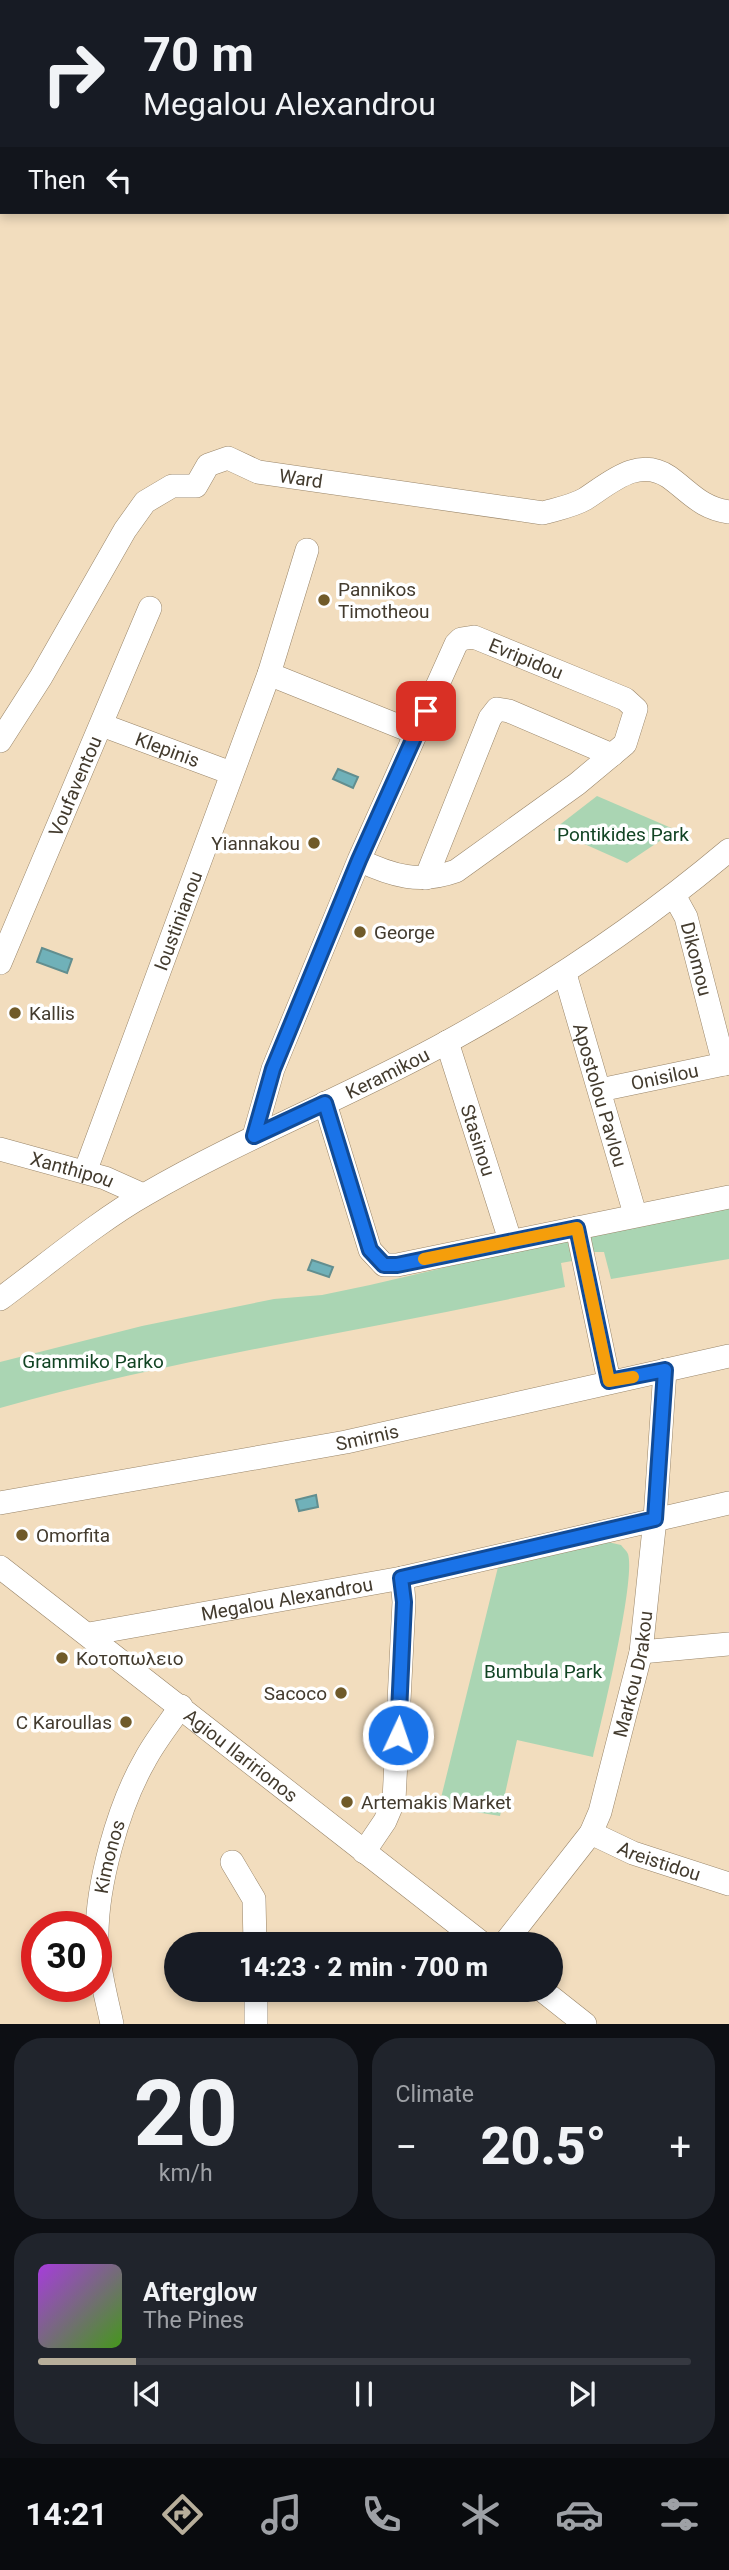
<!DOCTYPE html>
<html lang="en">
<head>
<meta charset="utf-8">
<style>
  :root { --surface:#171b24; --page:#20242c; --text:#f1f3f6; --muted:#9ea1a6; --line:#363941; --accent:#b7ae9a }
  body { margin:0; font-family:Roboto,sans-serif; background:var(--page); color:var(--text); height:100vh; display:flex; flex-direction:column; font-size:26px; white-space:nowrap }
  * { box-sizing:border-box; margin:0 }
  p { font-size:23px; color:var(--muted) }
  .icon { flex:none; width:38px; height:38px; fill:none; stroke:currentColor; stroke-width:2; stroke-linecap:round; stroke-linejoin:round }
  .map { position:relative; height:2024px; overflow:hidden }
  .panel { display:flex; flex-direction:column; gap:14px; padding:14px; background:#0d0f14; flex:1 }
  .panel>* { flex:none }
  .guide { position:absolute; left:0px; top:0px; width:730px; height:214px; box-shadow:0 4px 10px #0003; background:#171b24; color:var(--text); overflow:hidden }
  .speed { position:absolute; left:21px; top:1911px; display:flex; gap:14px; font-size:35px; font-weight:700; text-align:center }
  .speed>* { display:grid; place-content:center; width:91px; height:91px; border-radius:50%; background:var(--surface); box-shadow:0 4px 10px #0003; line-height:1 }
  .speed .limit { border:10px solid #d22; background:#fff; color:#111 }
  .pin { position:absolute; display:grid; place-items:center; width:60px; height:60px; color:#fff; margin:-30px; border-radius:14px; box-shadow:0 4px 10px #0006 }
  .me { position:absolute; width:77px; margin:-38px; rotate:3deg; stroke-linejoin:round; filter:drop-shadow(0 0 5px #0008) }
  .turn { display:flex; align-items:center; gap:24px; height:147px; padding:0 28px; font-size:32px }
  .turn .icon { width:91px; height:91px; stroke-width:2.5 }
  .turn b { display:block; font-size:49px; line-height:60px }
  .then { display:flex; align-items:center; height:66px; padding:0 28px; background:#0003; gap:14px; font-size:26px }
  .big { font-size:52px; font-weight:800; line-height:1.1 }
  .panel .tile { flex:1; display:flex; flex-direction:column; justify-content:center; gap:10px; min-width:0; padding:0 24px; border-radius:28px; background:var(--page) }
  .panel .dial { align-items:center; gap:0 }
  .dial b { font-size:91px; line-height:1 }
  .song { display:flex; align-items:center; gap:21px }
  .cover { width:84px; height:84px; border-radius:10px; background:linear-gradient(135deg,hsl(280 70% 55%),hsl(100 70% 35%)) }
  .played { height:7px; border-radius:4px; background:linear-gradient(90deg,var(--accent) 15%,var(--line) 15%) }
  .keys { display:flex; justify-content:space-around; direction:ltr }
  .heat { display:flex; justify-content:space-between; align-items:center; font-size:38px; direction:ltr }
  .panel .tiles { flex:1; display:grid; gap:14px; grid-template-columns:1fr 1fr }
  .tile:last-child { grid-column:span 2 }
  .trip { position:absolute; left:164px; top:1932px; width:399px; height:70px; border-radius:35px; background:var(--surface); box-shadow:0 4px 10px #0003; font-weight:800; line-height:70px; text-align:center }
  .dock { display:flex; height:112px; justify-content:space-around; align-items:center; background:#090b0e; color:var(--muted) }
  .dock .icon { width:49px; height:49px }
  .dock .selected { color:var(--accent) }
  .dock b { font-size:32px; color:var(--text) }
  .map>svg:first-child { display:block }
</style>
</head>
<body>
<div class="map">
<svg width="729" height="2024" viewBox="0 0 729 2024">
  <rect width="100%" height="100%" fill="#f2ddbe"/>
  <g fill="#aad5b3">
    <path d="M597,796L676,830L627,863L553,830Z"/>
    <path d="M729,1205V1259L611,1279L604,1252H590L589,1231Z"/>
    <path d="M567,1239L572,1261L561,1263L565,1287C377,1329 186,1356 0,1408V1362L142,1326L274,1299L322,1295L370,1285Z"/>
    <path d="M608,1542L621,1545C623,1548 627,1551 628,1554C636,1580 601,1723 593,1757L517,1740L500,1816L439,1806L500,1559Z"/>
  </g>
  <g fill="#70b1b9" stroke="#628e8f" stroke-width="2">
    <path d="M338,769L358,777L353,788L333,779Z"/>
    <path d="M42,948L72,959L67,973L37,962Z"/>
    <path d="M312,1260L333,1267L329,1277L308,1270Z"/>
    <path d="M316,1495L318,1507L299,1511L296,1500Z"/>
  </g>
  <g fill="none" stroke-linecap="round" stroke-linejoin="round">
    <defs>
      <g id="minor">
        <path d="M269,674L416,733"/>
        <path id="s1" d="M102,725L231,773"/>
        <path id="s2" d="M0,741L41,677L125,530L145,502L172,486H196L208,465L228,458L258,472L543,513C557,509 573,506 585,499C610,483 638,456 669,477C691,493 701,508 729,512"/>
        <path d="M426,878L490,718L497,709L509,711L612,755"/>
        <path id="s3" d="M675,897L686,917L724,1064"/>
        <path id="s4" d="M0,963L150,608"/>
        <path id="s5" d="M565,974L635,1214"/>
        <path id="s6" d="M447,1042L510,1240"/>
        <path id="s7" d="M600,1090L729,1063"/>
        <path d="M325,1103L370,1250L384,1265H397L729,1197"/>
        <path id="s8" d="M254,1136L273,1069L359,860L456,644L461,639L474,637L625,699L636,709L625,744L577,784L456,871C420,884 392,876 359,860"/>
        <path id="s9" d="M0,1149L105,1178L143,1195"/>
        <path id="s10" d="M85,1172L269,674L307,550"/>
        <path d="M577,1228L609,1381"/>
        <path id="s11" d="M0,1299C45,1266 98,1221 146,1194C244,1137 350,1096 449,1041C549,986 641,924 729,850"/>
        <path id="s12" d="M0,1503L346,1442L729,1356"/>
        <path id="s13" d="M0,1567L483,1944"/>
        <path id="s14" d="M89,1634L402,1578L729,1503"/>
        <path d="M641,1652L729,1644"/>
        <path id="s15" d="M591,1833L633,1853L729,1884"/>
        <path d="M364,1852L385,1821L394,1800L404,1602L402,1578"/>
        <path d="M232,1862L254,1899L255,1944"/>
        <path id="s16" d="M504,1944L591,1833L600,1812L641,1652L655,1519L665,1370"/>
        <path d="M256,1990V2024"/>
        <path d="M542,1990L585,2024"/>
        <path id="s17" d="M112,2024C106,1996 98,1968 97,1940C96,1886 118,1807 145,1760C155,1741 169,1724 181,1706"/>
      </g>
    </defs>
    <use href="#minor" stroke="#998569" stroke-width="24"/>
    <use href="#minor" stroke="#fff" stroke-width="23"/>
  </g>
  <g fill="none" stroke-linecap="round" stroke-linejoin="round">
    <defs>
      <path id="route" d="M398,1735L404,1602L401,1578L655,1519L665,1370L609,1381L577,1228L397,1265H384L370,1250L325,1103L254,1136L273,1069L359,860L426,711"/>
    </defs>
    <use href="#route" stroke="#114b97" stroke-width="18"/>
    <use href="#route" stroke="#1a73e8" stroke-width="12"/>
    <path stroke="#f59e0b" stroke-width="12" d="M424,1259L577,1228L609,1381L633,1377"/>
  </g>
  <g fill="#705a29" stroke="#fff" stroke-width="2.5">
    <circle cx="324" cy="600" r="7"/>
    <circle cx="314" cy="843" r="7"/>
    <circle cx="360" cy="932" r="7"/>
    <circle cx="15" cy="1013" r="7"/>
    <circle cx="22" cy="1535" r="7"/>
    <circle cx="62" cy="1658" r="7"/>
    <circle cx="341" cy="1693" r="7"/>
    <circle cx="126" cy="1722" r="7"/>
    <circle cx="347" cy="1802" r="7"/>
  </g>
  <g text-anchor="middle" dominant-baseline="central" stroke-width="7" stroke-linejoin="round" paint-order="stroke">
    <g font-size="19" fill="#433b2e" stroke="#fff">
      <text stroke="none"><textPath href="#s2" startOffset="457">Ward</textPath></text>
      <text stroke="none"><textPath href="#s8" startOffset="609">Evripidou</textPath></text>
      <text stroke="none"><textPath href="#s1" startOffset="70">Klepinis</textPath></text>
      <text stroke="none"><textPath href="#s4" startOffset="192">Voufaventou</textPath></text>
      <text stroke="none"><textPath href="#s10" startOffset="268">Ioustinianou</textPath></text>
      <text stroke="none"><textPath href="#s3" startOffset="66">Dikomou</textPath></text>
      <text stroke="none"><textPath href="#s11" startOffset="450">Keramikou</textPath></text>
      <text stroke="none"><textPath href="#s7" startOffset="66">Onisilou</textPath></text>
      <text stroke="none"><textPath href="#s5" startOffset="126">Apostolou Pavlou</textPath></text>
      <text stroke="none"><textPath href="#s6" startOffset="103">Stasinou</textPath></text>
      <text stroke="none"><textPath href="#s9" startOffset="75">Xanthipou</textPath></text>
      <text stroke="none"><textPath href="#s12" startOffset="373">Smirnis</textPath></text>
      <text stroke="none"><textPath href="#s14" startOffset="201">Megalou Alexandrou</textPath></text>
      <text stroke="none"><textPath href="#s16" startOffset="306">Markou Drakou</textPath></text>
      <text stroke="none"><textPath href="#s13" startOffset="306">Agiou Ilaririonos</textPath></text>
      <text stroke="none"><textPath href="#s17" startOffset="170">Kimonos</textPath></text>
      <text stroke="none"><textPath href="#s15" startOffset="74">Areistidou</textPath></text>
    </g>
    <g font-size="19" fill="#433b2e" stroke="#fff" text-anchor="start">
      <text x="338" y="589">Pannikos<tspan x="338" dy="22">Timotheou</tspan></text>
      <text x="300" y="843" text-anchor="end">Yiannakou</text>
      <text x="374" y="932">George</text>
      <text x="29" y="1013">Kallis</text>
      <text x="36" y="1535">Omorfita</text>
      <text x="76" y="1658">Κοτοπωλειο</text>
      <text x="327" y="1693" text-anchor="end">Sacoco</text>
      <text x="112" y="1722" text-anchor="end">C Karoullas</text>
      <text x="361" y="1802">Artemakis Market</text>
    </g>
    <g font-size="19" fill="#124424" stroke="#fff">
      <text x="623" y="834">Pontikides Park</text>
      <text x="93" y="1361">Grammiko Parko</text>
      <text x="543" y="1671">Bumbula Park</text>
    </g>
  </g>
</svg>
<div class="speed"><div class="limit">30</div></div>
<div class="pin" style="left:426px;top:711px;background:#d93025"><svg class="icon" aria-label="arrive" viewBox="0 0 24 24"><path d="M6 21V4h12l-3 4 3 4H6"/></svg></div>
<svg class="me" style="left:398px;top:1735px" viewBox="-20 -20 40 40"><circle r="17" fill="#1a73e8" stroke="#fff" stroke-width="3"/><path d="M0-11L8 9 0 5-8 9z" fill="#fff"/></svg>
<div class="trip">14:23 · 2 min · 700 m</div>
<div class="guide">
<div class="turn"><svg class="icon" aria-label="right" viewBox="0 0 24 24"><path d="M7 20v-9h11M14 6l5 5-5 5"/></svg><div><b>70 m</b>Megalou Alexandrou</div></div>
<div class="then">Then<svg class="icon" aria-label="left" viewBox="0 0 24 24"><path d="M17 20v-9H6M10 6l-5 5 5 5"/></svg></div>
</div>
</div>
<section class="panel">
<div class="tiles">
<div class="tile dial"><b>20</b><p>km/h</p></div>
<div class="tile"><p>Climate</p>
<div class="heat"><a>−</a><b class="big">20.5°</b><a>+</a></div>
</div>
<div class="tile">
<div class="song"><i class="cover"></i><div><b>Afterglow</b><p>The Pines</p></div></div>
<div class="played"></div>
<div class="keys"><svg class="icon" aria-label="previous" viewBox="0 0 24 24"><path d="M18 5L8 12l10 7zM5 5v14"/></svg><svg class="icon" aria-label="pause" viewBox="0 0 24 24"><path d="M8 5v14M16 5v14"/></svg><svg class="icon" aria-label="next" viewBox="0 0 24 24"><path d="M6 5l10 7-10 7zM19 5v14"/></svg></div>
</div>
</div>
</section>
<nav class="dock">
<b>14:21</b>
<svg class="icon selected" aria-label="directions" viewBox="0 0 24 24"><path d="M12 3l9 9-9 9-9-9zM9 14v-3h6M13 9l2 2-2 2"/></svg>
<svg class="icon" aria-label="music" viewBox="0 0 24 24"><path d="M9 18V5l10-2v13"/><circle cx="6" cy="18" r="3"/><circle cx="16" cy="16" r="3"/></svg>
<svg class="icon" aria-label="phone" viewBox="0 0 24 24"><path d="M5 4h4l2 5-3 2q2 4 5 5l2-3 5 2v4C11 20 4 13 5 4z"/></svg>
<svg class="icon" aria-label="climate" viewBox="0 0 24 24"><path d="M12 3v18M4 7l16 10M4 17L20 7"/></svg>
<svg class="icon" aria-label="car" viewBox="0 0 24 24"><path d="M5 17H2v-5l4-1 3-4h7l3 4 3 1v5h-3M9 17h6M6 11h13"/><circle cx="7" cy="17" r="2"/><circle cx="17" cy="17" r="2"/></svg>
<svg class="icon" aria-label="filters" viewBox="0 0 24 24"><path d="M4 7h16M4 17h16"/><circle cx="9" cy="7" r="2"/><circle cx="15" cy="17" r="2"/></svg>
</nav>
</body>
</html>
